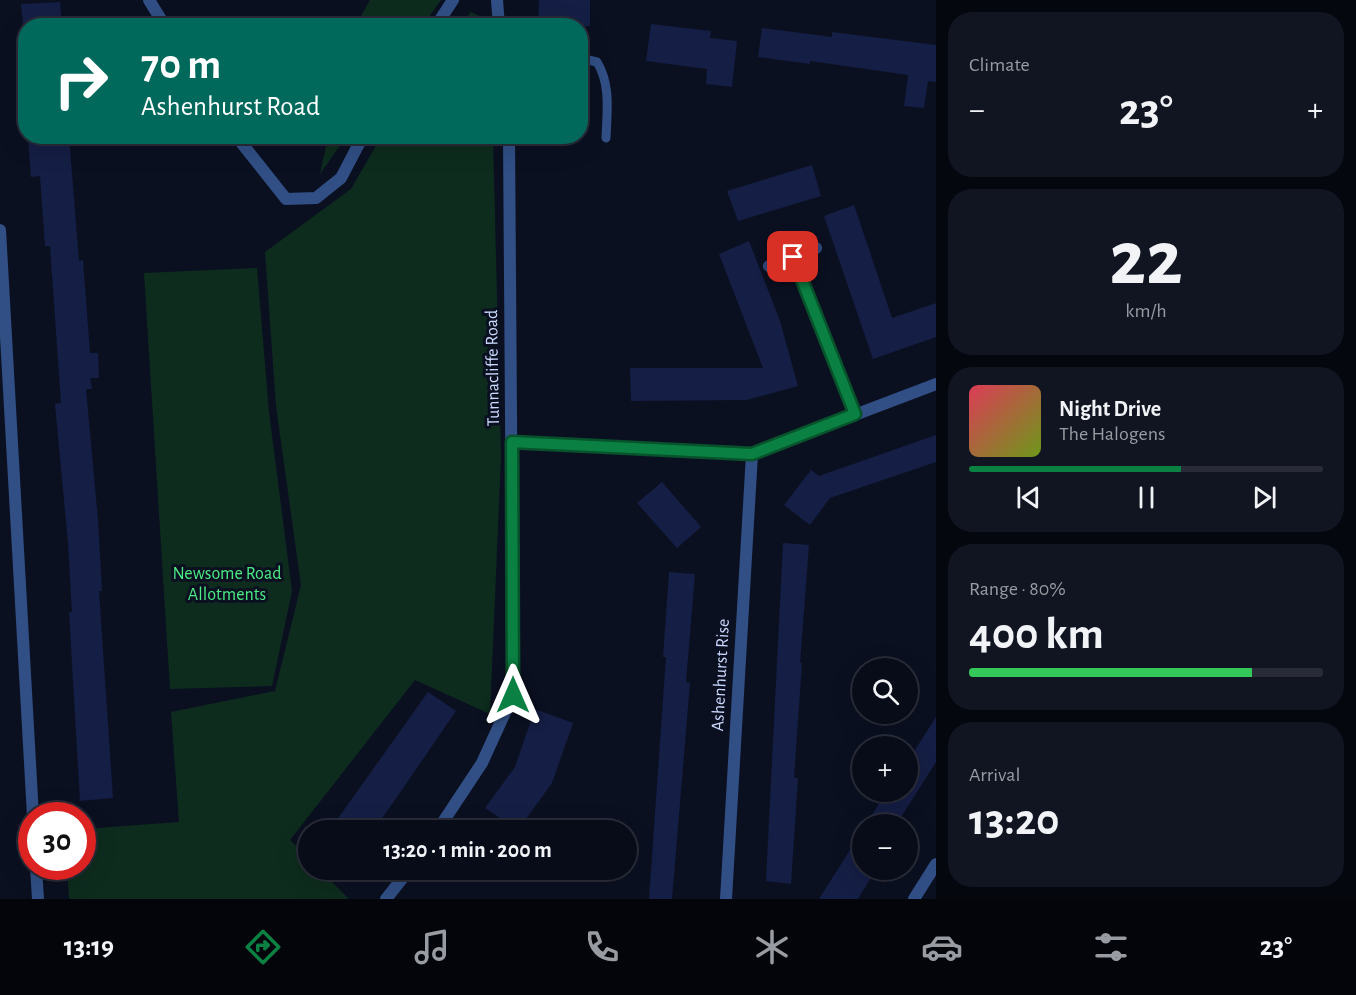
<!DOCTYPE html>
<html lang="en">
<head>
<meta charset="utf-8">
<style>
  :root { --surface:#080c19; --page:#111522; --text:#f1f3f6; --muted:#989ba2; --line:#292c38; --accent:#0b8043 }
  body { margin:0; font-family:"Alegreya Sans",sans-serif; background:var(--page); color:var(--text); height:100vh; display:flex; flex-direction:column; font-size:22px; white-space:nowrap }
  * { box-sizing:border-box; margin:0 }
  p { font-size:20px; color:var(--muted) }
  .icon { flex:none; width:33px; height:33px; fill:none; stroke:currentColor; stroke-width:2; stroke-linecap:round; stroke-linejoin:round }
  .map { position:relative; flex:1; overflow:hidden }
  .sheet { display:flex; flex-direction:column; gap:12px; padding:12px; background:#04070e; width:420px }
  .sheet>* { flex:none }
  .guide { position:absolute; left:18px; top:18px; width:570px; height:126px; border-radius:24px; box-shadow:0 6px 24px #0002,0 0 0 2px var(--line); background:#00695c; color:#fff; overflow:hidden }
  .fabs { position:absolute; left:852px; top:658px; display:grid; gap:12px }
  .fabs a { display:grid; place-items:center; width:66px; height:66px; border-radius:50%; background:var(--surface); box-shadow:0 6px 24px #0002,0 0 0 2px var(--line); font-size:30px }
  .speed { position:absolute; left:18px; top:802px; display:flex; gap:12px; font-size:30px; font-weight:700; text-align:center }
  .speed>* { display:grid; place-content:center; width:78px; height:78px; border-radius:50%; background:var(--surface); box-shadow:0 6px 24px #0002,0 0 0 2px var(--line); line-height:1 }
  .speed .limit { border:9px solid #d22; background:#fff; color:#111 }
  .pin { position:absolute; display:grid; place-items:center; width:51px; height:51px; color:#fff; margin:-26px; border-radius:12px; box-shadow:0 3px 9px #0006 }
  .me { position:absolute; width:66px; margin:-33px; rotate:0deg; stroke-linejoin:round; filter:drop-shadow(0 0 4px #0008) }
  .turn { display:flex; align-items:center; gap:21px; height:126px; padding:0 24px; font-size:27px }
  .turn .icon { width:78px; height:78px; stroke-width:2.5 }
  .turn b { display:block; font-size:42px; line-height:51px }
  .big { font-size:45px; font-weight:700; line-height:1.1 }
  .sheet .tile { flex:1; display:flex; flex-direction:column; justify-content:center; gap:9px; min-width:0; padding:0 21px; border-radius:24px; background:var(--page) }
  .sheet .dial { align-items:center; gap:0 }
  .dial b { font-size:78px; line-height:1 }
  .song { display:flex; align-items:center; gap:18px }
  .cover { width:72px; height:72px; border-radius:9px; background:linear-gradient(135deg,hsl(350 70% 55%),hsl(80 70% 35%)) }
  .played { height:6px; border-radius:3px; background:linear-gradient(90deg,var(--accent) 60%,var(--line) 60%) }
  .keys { display:flex; justify-content:space-around; direction:ltr }
  .heat { display:flex; justify-content:space-between; align-items:center; font-size:33px; direction:ltr }
  .charge { height:9px; border-radius:4px; background:linear-gradient(90deg,#34c759 80%,var(--line) 0) }
  .trip { position:absolute; left:298px; top:820px; width:339px; height:60px; border-radius:30px; background:var(--surface); box-shadow:0 6px 24px #0002,0 0 0 2px var(--line); font-weight:700; line-height:60px; text-align:center }
  .tabs { display:flex; height:96px; justify-content:space-around; align-items:center; background:#03050a; color:var(--muted) }
  .tabs .icon { width:42px; height:42px }
  .tabs .active { color:var(--accent) }
  .tabs b { font-size:27px; color:var(--text) }
  main { display:flex; flex:1; min-height:0 }
  .map>svg:first-child { display:block }
</style>
</head>
<body>
<main>
<div class="map">
<svg width="936" height="899" viewBox="0 0 936 899">
  <rect width="100%" height="100%" fill="#0b1021"/>
  <g fill="#0d2c1e">
    <path d="M370,0H441L423,25H356Z"/>
    <path d="M471,12L488,20V25H461Z"/>
    <path d="M328,137H346L320,174Z"/>
    <path d="M381,137H493L501,456L490,714L415,680L290,840L309,859V870H320L349,899H69L67,867H82L83,829L179,822L171,712L275,691L301,585L276,406L265,252L351,189Z"/>
    <path d="M257,268L269,412L292,591L272,686L170,689L144,273Z"/>
  </g>
  <g fill="#151e44">
    <path d="M539,0H590V26H538Z"/>
    <path d="M60,2L62,26H23L21,4Z"/>
    <path d="M651,24L711,31L710,38L737,41L732,87L706,84L707,69L646,61Z"/>
    <path d="M762,28L832,37V32L936,45V82L928,81L924,108L904,106L908,75L810,61V64L758,57Z"/>
    <path d="M28,136H69L79,261L83,260L90,353H98L99,378H90L92,389H86L98,520L102,591H99L113,798L80,801L69,612H72L68,543L55,404L61,403L50,246H45L40,176L31,177Z"/>
    <path d="M812,165L821,196L738,221L727,191Z"/>
    <path d="M854,205L892,318L936,303V337L873,359L824,216Z"/>
    <path d="M749,241L780,321L798,386L747,400L631,401L630,368H763L719,254Z"/>
    <path d="M936,435V462L830,498L810,525L784,505L811,470L819,476Z"/>
    <path d="M662,482L701,527L677,548L637,503Z"/>
    <path d="M783,543L809,545L800,663H802L794,778H798L791,884L766,881Z"/>
    <path d="M669,572L695,574L686,682L690,683L672,899H649L666,657H663Z"/>
    <path d="M428,692L456,711L397,797L373,831H329Z"/>
    <path d="M535,709L573,723L552,783L518,830L485,808L515,767Z"/>
    <path d="M936,717V762L896,825H866L886,792H908V761Z"/>
    <path d="M862,831V871L872,876L858,899H819Z"/>
  </g>
  <g fill="none" stroke-linecap="round" stroke-linejoin="round">
    <path stroke="#314f85" stroke-width="9" d="M580,58L597,62C611,85 607,111 606,138"/>
    <g stroke="#314f85" stroke-width="12">
      <path d="M149,0L165,26"/>
      <path d="M497,0L499,26"/>
      <path d="M436,26L453,0"/>
      <path d="M236,136L286,199L316,198L341,178L363,136"/>
      <path d="M0,230L33,816"/>
      <path d="M793,257L855,414"/>
      <path d="M769,266L816,248"/>
      <path d="M512,442L752,454L936,384"/>
      <path d="M437,831L482,763L513,695L509,136"/>
      <path d="M36,867L38,899"/>
      <path d="M386,899L409,870"/>
      <path d="M726,899L752,454"/>
      <path d="M914,899L936,864"/>
    </g>
  </g>
  <g fill="none" stroke-linecap="round" stroke-linejoin="round">
    <defs>
      <path id="route" d="M513,695L512,442L752,454L855,414L793,257"/>
    </defs>
    <use href="#route" stroke="#07532c" stroke-width="15"/>
    <use href="#route" stroke="#0b8043" stroke-width="10"/>
  </g>
  <g text-anchor="middle" dominant-baseline="central" stroke-width="6" stroke-linejoin="round" paint-order="stroke">
    <g font-size="18" fill="#cbd9ff" stroke="#0b1021">
      <text transform="translate(493 368) rotate(-91)">Tunnacliffe Road</text>
      <text transform="translate(721 675) rotate(-87)">Ashenhurst Rise</text>
    </g>
    <g font-size="18" fill="#4beb84" stroke="#0b1021">
      <text x="227" y="574">Newsome Road<tspan x="227" dy="21">Allotments</tspan></text>
    </g>
  </g>
</svg>
<div class="fabs">
<a><svg class="icon" aria-label="search" viewBox="0 0 24 24"><circle cx="10" cy="10" r="6"/><path d="M15 15l6 6"/></svg></a>
<a>+</a>
<a>−</a>
</div>
<div class="speed"><div class="limit">30</div></div>
<div class="pin" style="left:793px;top:257px;background:#d93025"><svg class="icon" aria-label="arrive" viewBox="0 0 24 24"><path d="M6 21V4h12l-3 4 3 4H6"/></svg></div>
<svg class="me" style="left:513px;top:695px" viewBox="-20 -20 40 40"><path d="M0-17L14 15 0 8-14 15z" fill="#0b8043" stroke="#fff" stroke-width="4"/></svg>
<div class="trip">13:20 · 1 min · 200 m</div>
<div class="guide">
<div class="turn"><svg class="icon" aria-label="right" viewBox="0 0 24 24"><path d="M7 20v-9h11M14 6l5 5-5 5"/></svg><div><b>70 m</b>Ashenhurst Road</div></div>
</div>
</div>
<section class="sheet">
<div class="tile"><p>Climate</p>
<div class="heat"><a>−</a><b class="big">23°</b><a>+</a></div>
</div>
<div class="tile dial"><b>22</b><p>km/h</p></div>
<div class="tile">
<div class="song"><i class="cover"></i><div><b>Night Drive</b><p>The Halogens</p></div></div>
<div class="played"></div>
<div class="keys"><svg class="icon" aria-label="previous" viewBox="0 0 24 24"><path d="M18 5L8 12l10 7zM5 5v14"/></svg><svg class="icon" aria-label="pause" viewBox="0 0 24 24"><path d="M8 5v14M16 5v14"/></svg><svg class="icon" aria-label="next" viewBox="0 0 24 24"><path d="M6 5l10 7-10 7zM19 5v14"/></svg></div>
</div>
<div class="tile"><p>Range · 80%</p><b class="big">400 km</b><div class="charge"></div></div>
<div class="tile"><p>Arrival</p><b class="big">13:20</b></div>
</section>
</main>
<nav class="tabs">
<b>13:19</b>
<svg class="icon active" aria-label="directions" viewBox="0 0 24 24"><path d="M12 3l9 9-9 9-9-9zM9 14v-3h6M13 9l2 2-2 2"/></svg>
<svg class="icon" aria-label="music" viewBox="0 0 24 24"><path d="M9 18V5l10-2v13"/><circle cx="6" cy="18" r="3"/><circle cx="16" cy="16" r="3"/></svg>
<svg class="icon" aria-label="phone" viewBox="0 0 24 24"><path d="M5 4h4l2 5-3 2q2 4 5 5l2-3 5 2v4C11 20 4 13 5 4z"/></svg>
<svg class="icon" aria-label="climate" viewBox="0 0 24 24"><path d="M12 3v18M4 7l16 10M4 17L20 7"/></svg>
<svg class="icon" aria-label="car" viewBox="0 0 24 24"><path d="M5 17H2v-5l4-1 3-4h7l3 4 3 1v5h-3M9 17h6M6 11h13"/><circle cx="7" cy="17" r="2"/><circle cx="17" cy="17" r="2"/></svg>
<svg class="icon" aria-label="filters" viewBox="0 0 24 24"><path d="M4 7h16M4 17h16"/><circle cx="9" cy="7" r="2"/><circle cx="15" cy="17" r="2"/></svg>
<b>23°</b>
</nav>
</body>
</html>
